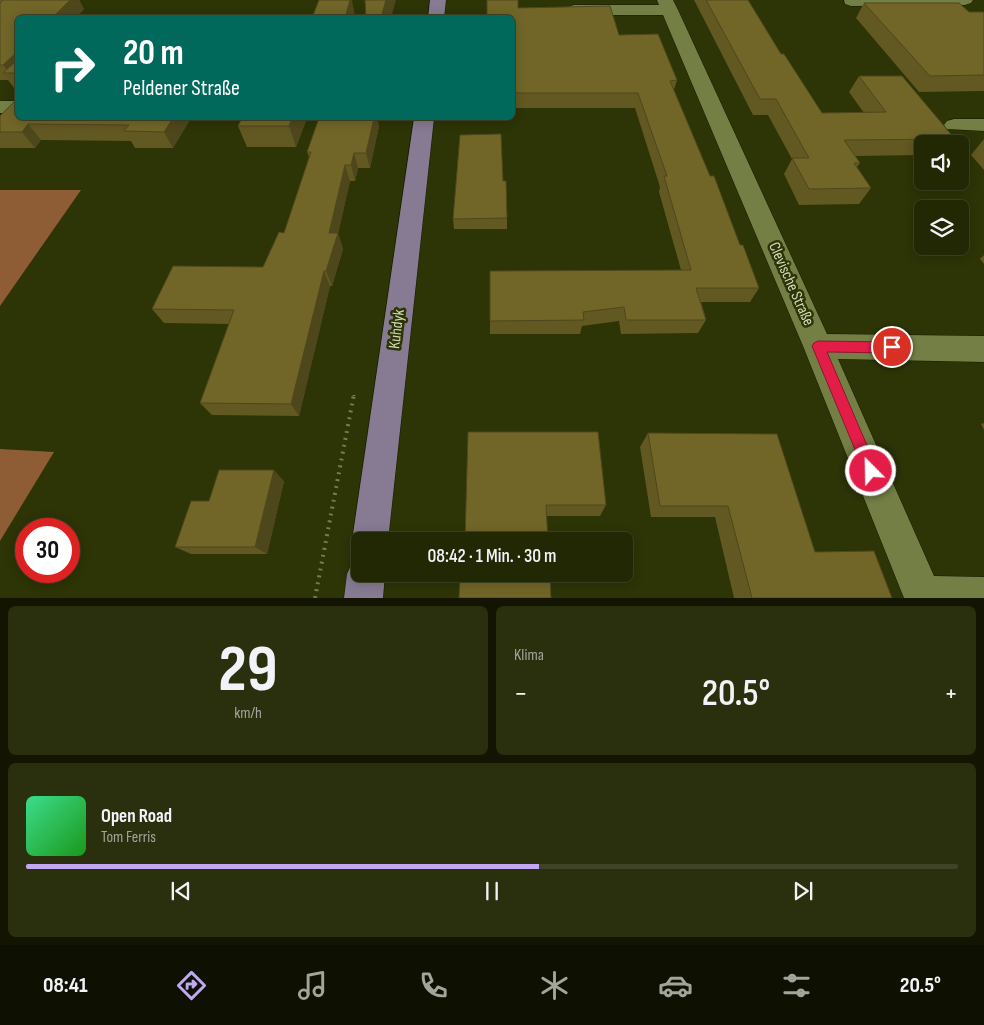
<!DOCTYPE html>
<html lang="de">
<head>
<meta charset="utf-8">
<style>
  :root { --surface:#222704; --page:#2a2f0e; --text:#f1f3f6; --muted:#a2a59a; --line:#3f4426; --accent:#c1a8f3 }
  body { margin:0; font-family:"Sofia Sans Condensed",sans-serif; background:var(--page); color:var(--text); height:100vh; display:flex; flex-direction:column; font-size:19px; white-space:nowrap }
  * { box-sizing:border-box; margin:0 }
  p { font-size:16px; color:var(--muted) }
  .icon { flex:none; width:28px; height:28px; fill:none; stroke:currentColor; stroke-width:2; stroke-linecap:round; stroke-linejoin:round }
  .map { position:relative; height:598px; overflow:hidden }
  .drawer { display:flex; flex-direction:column; gap:8px; padding:8px; background:#131502; flex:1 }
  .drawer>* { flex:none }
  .hud { position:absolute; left:15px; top:15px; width:500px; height:105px; border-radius:8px; box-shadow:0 2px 12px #0003,0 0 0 1px var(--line); background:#00695c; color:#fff; overflow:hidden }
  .fabs { position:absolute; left:914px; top:135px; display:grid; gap:10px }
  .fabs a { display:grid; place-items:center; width:55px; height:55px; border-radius:8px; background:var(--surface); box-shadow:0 2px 12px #0003,0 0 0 1px var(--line); font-size:25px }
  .speed { position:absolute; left:15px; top:518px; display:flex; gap:10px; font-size:25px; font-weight:700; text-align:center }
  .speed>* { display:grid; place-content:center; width:65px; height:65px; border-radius:50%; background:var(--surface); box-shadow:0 2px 12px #0003,0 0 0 1px var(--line); line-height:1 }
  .speed .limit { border:8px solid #d22; background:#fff; color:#111 }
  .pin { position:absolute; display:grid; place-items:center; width:42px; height:42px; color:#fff; margin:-21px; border:2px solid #fff; border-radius:50%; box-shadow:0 1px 5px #0007 }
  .me { position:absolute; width:55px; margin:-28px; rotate:337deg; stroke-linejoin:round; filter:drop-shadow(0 0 4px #0008) }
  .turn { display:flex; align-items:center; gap:18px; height:105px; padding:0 25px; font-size:22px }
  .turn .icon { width:65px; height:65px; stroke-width:2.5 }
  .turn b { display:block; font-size:35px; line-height:42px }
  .big { font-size:38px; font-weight:600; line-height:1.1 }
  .drawer .widget { flex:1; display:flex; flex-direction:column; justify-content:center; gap:8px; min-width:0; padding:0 18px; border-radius:8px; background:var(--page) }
  .drawer .dial { align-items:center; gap:0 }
  .dial b { font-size:65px; line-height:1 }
  .song { display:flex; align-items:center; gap:15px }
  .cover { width:60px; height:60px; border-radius:8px; background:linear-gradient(135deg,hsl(150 70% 55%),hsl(120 70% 35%)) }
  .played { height:5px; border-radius:2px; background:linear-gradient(90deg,var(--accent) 55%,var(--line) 55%) }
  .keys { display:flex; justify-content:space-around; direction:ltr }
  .heat { display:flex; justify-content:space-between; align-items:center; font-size:28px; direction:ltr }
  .drawer .tiles { flex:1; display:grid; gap:8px; grid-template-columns:1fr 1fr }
  .widget:last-child { grid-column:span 2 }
  .trip { position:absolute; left:351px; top:532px; width:282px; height:50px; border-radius:8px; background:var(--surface); box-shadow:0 2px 12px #0003,0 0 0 1px var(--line); font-weight:600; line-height:50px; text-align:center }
  .dock { display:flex; height:80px; justify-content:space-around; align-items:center; background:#0e1002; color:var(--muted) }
  .dock .icon { width:35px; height:35px }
  .dock .selected { color:var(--accent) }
  .dock b { font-size:22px; color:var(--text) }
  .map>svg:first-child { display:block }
</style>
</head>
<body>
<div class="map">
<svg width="984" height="598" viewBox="0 0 984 598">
  <rect width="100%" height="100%" fill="#2d3406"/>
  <g fill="#8e5d36">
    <path d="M0,190H81L0,306Z"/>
    <path d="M0,449L54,452L0,541Z"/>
  </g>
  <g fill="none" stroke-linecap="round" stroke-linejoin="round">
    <defs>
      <g id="minor">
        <path d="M657,0H673L678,10L827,334L984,336V362L838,359L934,576L984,577V598H904L803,346L663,15H574L568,13L566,10L568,7L574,5H659Z"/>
        <path d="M844,0H973L971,3L965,5L851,6L845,4Z"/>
        <rect x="0" y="101" width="18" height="12"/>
        <path d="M954,119H984V131L947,129L944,125L947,121Z"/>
      </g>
      <g id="major">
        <path d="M430,0H446L444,18H428Z"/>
        <path d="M414,118H434L388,541H360V555L357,554L352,541Z"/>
        <path d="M360,557V574H385L383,598H344L347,574L353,561Z"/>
      </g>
    </defs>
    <use href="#minor" stroke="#161b00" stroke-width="1"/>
    <use href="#major" stroke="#161b00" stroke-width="1"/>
    <path stroke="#757d55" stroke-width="3" stroke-dasharray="1 4" stroke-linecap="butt" d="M354,396V393"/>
    <path stroke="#757d55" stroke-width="4" stroke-dasharray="2 5" stroke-linecap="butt" d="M315,598L354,394"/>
    <use href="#minor" fill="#737f45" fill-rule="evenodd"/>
    <use href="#major" fill="#867b92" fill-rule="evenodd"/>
  </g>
  <g fill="#615822">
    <path d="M0,0H79L84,9L76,18H18V89H15L8,80H0Z"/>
    <path d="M694,0H748L781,54L822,113H864L849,92L859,76L955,139L951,144H922V155L855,156L860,163L857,167L871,188L859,204L799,205L784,174L792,159L768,115H753Z"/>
    <path d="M864,3L969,12H984V91L919,92L856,18Z"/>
    <path d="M518,8L619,35L677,80L674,90L710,176L759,288L750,302H701L706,320L698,333L621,334L619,321L582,326L580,334H490V271L681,270L659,192L660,187L635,108H512V18Z"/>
    <path d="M0,116L18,118H191L173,148H135L131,141L41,140L35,148H0Z"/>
    <path d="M307,118L296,147H247L238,126Z"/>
    <path d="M379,126L370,168H358L355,181H350L338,233L343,249L332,286H330L299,416L212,415L200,403L229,324L164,323L152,309L263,267L284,233L309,157L307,152Z"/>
    <path d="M984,139V170L971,155Z"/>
    <path d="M503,181L507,218V229H454L453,219Z"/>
    <path d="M984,255V264L980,259Z"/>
    <path d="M984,423V430L981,424Z"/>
    <path d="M468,432L606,505L600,516H547Z"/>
    <path d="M648,433L815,552L892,598H734L715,517H651L640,447Z"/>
    <path d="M284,481L267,554H191L175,547L209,501Z"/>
  </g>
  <g fill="#4f471c">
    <path d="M59,0H79L84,9L76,18H52Z"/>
    <path d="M350,0H352L355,16V18H345Z"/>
    <path d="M386,0H396L391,18H381Z"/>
    <path d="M18,51V74L10,73L3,65Z"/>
    <path d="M173,118H191L173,148L164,132Z"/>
    <path d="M292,118H307L296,147L289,126Z"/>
    <path d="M374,118H377L379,126L370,168L366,153Z"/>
    <path d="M28,124L41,140L35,148L22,132Z"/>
    <path d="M354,153L358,168L355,181L351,165Z"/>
    <path d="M345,165L350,181L337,239L338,233L343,249L332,286L326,271L329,233Z"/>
    <path d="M324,271L330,286L299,416L291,404Z"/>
    <path d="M274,470L284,481L267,554L255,547Z"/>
  </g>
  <g fill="#716628" stroke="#4f471c">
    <path d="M3,0H70L52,18H18V51L3,65H0V3Z"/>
    <path d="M319,0H350L345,18H312Z"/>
    <path d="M365,0H386L381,18H366Z"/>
    <path d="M487,0H518V8L610,6L619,35L658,34L677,80L670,81L710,176H714L740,245H743L759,288H696L706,320H626L624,307L583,312L584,320L490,321V271L691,270L664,176H667L638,93H512V18H487Z"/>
    <path d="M706,0H748L781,54H784L822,113L886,112L859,76H902L955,139L844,140L860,163H854L871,188L809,189L792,158H809L776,99H760Z"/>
    <path d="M864,3H959L969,12H984V75L930,76Z"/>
    <path d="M18,59V73H3Z"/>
    <path d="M18,98V118H173L164,132L124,131L129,125L28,124L22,132H0V116Z"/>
    <path d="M242,118H292L289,126H238Z"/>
    <path d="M319,118H374L366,153H354L351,165H345L329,233H338L326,271H324L291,404L200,403L234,310L152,309L173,266L263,267L279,232L284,233L311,152H307Z"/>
    <path d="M501,134L503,181H506L507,218L453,219L460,135Z"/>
    <path d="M468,432H598L606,505H546L548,541H465Z"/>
    <path d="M648,433L777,434L815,552L874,551L892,598H752L728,506H660Z"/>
    <path d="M219,470H274L255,547H175L191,501H209Z"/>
    <path d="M460,574H550L551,598H459Z"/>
  </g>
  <path fill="#e11d48" stroke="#92132f" d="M818,341L892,342L896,344L898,347L896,351L892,353L827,352L878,471L876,476L871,478L866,476L812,346L814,343Z"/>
  <g text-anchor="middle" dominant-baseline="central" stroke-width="5" stroke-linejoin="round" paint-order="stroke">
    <g font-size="16" fill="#d2dabb" stroke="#2d3406">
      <text transform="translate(791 284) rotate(66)">Clevische Straße</text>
      <text transform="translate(397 329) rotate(-83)">Kuhdyk</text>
    </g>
  </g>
</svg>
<div class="fabs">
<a><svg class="icon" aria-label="sound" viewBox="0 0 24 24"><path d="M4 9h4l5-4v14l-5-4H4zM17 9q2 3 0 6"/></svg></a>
<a><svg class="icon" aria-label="layers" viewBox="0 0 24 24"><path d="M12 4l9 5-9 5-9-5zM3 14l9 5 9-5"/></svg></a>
</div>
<div class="speed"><div class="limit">30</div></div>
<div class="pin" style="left:892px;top:347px;background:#d93025"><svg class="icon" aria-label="arrive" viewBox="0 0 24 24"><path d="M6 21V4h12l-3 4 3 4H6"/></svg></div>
<svg class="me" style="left:871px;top:471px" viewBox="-20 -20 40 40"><circle r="17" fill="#e11d48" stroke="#fff" stroke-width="3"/><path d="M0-11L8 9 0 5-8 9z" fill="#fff"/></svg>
<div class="trip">08:42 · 1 Min. · 30 m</div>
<div class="hud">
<div class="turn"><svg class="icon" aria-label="right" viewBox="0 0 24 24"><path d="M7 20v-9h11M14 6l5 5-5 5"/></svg><div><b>20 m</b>Peldener Straße</div></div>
</div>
</div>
<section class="drawer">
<div class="tiles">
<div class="widget dial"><b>29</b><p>km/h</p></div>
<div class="widget"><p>Klima</p>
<div class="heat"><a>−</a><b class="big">20.5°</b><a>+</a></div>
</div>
<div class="widget">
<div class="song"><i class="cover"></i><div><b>Open Road</b><p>Tom Ferris</p></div></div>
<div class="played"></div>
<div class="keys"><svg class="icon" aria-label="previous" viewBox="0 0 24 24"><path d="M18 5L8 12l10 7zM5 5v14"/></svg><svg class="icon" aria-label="pause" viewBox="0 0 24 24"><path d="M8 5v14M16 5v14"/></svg><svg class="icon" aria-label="next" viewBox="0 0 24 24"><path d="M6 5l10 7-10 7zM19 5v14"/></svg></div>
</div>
</div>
</section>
<nav class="dock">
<b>08:41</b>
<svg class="icon selected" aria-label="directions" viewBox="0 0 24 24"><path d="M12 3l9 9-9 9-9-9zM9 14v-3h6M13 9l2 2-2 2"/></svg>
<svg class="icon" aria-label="music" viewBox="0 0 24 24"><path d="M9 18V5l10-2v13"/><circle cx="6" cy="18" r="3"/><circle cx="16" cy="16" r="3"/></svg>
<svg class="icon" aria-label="phone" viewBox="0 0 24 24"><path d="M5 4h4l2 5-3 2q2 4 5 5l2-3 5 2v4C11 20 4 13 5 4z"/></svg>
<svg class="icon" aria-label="climate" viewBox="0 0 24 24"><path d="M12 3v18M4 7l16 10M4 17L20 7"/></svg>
<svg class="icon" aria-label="car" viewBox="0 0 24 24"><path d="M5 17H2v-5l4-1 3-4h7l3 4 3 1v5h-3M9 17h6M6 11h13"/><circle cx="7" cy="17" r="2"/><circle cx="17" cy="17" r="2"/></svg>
<svg class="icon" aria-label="filters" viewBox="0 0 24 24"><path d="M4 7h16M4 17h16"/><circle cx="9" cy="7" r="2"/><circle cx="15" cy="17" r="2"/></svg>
<b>20.5°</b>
</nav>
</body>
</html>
